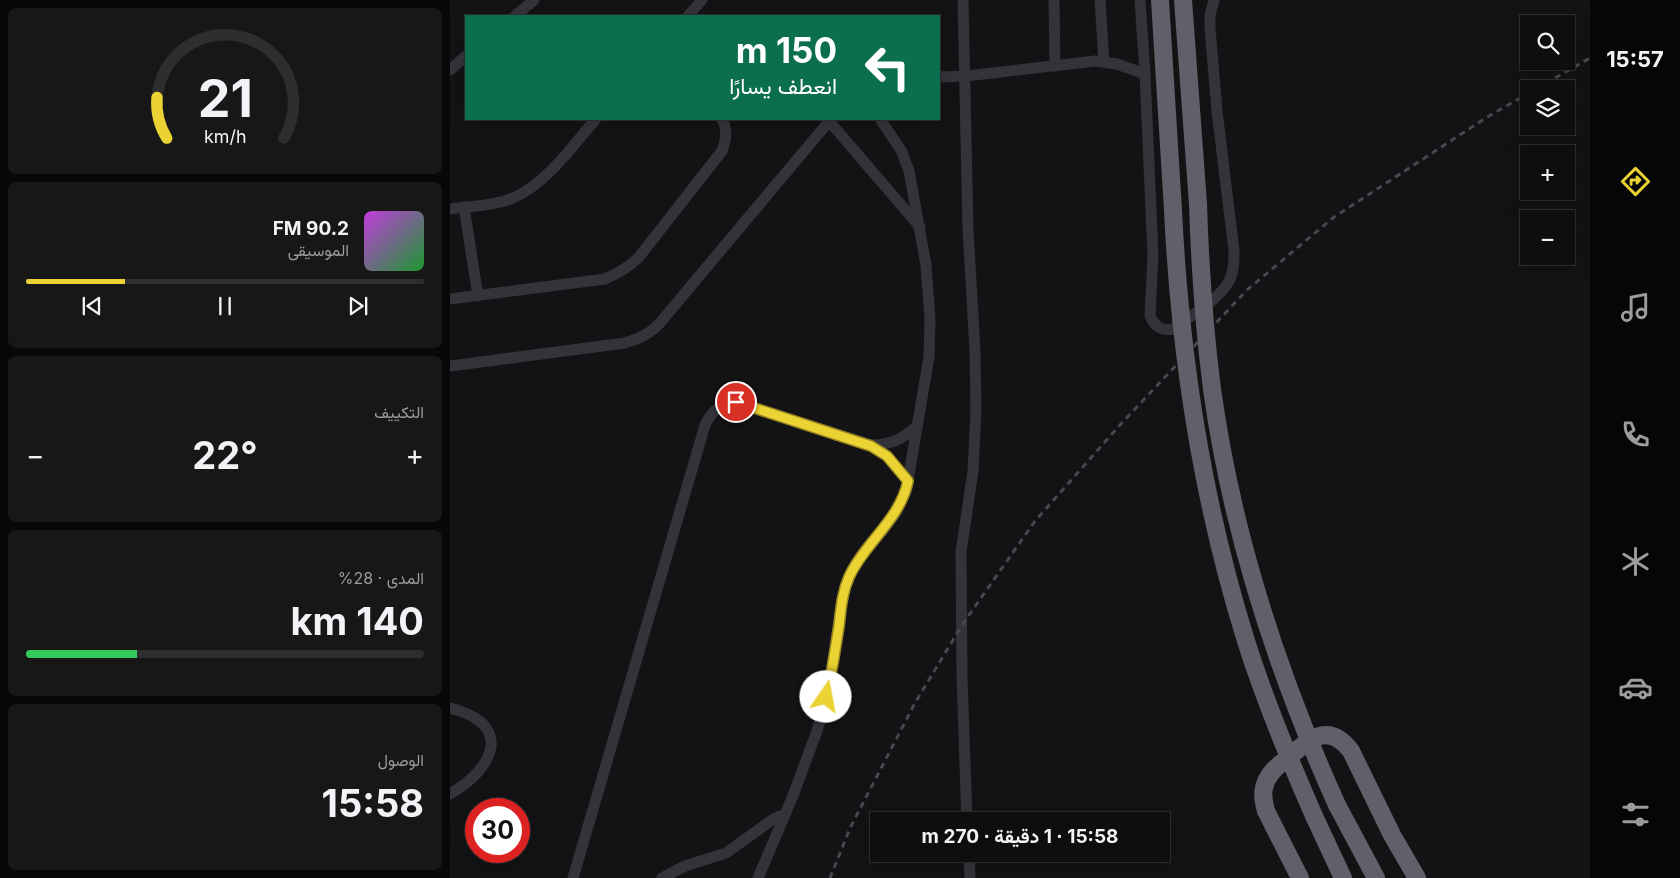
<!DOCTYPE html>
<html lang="ar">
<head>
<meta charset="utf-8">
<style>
  :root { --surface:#0e0e0f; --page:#171718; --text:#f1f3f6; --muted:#9b9c9e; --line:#2e2e2f; --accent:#ebd333 }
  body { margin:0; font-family:Inter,Vazirmatn,sans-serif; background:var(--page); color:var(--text); direction:rtl; height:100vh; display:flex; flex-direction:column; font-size:19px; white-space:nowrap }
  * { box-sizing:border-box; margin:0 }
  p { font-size:16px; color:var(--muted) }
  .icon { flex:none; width:28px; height:28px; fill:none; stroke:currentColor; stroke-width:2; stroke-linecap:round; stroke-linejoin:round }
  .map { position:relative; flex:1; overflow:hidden; direction:ltr }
  .side { display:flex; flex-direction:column; gap:8px; padding:8px; background:#080808; width:450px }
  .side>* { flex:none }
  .top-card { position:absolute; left:15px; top:15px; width:475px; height:105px; border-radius:0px; box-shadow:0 5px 20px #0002,0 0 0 1px var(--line); direction:rtl; background:#0b6e4f; color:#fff; overflow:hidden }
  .tools { position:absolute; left:1070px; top:15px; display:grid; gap:10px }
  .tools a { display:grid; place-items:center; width:55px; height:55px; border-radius:0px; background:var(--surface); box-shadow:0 5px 20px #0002,0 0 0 1px var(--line); font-size:25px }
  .speed { position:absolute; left:15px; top:798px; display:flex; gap:10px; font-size:25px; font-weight:700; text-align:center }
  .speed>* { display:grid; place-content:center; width:65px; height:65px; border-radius:50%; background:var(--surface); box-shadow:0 5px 20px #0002,0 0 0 1px var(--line); line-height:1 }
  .speed .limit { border:8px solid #d22; background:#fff; color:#111 }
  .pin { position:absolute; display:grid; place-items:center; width:42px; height:42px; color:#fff; margin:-21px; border:2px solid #fff; border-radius:50%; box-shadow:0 1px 5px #0007 }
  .me { position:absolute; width:55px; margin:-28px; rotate:12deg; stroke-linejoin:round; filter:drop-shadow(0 0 4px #0008) }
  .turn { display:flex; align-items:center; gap:18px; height:105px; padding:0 20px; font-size:22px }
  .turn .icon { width:65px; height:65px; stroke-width:2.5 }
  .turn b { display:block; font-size:35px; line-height:42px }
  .big { font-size:38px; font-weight:700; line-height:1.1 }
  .side .widget { flex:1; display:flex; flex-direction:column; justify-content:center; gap:8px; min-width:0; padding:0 18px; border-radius:8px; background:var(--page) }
  .side .dial { align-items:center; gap:0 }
  .dial svg { height:130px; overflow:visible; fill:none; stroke:var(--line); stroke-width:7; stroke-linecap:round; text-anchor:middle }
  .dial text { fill:var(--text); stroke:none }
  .song { display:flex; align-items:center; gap:15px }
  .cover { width:60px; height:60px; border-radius:8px; background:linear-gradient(135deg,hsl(290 70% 55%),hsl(130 70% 35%)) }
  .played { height:5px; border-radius:2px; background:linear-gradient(90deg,var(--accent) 25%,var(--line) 25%) }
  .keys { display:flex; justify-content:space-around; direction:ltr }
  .heat { display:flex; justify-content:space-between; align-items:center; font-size:28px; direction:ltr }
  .charge { height:8px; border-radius:4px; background:linear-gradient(90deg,#34c759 28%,var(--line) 0) }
  .trip { position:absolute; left:420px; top:812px; width:300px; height:50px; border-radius:0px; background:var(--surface); box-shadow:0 5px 20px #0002,0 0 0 1px var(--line); font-weight:700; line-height:50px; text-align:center; direction:rtl }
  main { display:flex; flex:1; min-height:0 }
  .menu { display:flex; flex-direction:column; width:90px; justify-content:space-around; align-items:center; background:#060606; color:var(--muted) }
  .menu .icon { width:35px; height:35px }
  .menu .active { color:var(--accent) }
  .menu b { font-size:22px; color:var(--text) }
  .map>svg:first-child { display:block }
</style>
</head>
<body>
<main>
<nav class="menu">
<b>15:57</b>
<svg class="icon active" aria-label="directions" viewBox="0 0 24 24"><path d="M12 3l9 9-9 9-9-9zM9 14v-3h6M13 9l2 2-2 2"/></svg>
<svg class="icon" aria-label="music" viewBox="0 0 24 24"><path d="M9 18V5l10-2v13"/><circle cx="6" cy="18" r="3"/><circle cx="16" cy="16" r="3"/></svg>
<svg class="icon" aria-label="phone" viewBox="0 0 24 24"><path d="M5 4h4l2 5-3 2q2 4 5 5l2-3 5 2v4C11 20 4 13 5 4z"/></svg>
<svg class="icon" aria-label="climate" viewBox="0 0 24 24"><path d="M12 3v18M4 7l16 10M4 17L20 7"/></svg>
<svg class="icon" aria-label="car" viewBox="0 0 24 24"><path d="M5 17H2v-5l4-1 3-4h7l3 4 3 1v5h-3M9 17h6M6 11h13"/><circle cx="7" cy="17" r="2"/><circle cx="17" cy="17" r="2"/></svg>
<svg class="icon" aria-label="filters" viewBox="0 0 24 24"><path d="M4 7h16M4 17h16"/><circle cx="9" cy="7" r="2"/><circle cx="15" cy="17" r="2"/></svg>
</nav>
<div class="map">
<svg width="1140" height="878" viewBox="0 0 1140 878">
  <rect width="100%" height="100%" fill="#131214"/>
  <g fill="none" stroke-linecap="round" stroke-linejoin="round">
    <g stroke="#343339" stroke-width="11">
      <path d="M513,0L518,229L525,351L526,410L523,471L511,552L512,677L517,821"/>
      <path d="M604,0L605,66"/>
      <path d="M650,0L654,62"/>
      <path d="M690,0L695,74L703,255L700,316C705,327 711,331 723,329C740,316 769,300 779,281C784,272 784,261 784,251L767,111L760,28V15L764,0"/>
      <path d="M65,16L84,0"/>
      <path d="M238,16L252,0"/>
      <path d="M0,70L16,56"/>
      <path d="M489,77L516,76L645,61L667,64L695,74"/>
      <path d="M379,121L470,227"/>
      <path d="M14,207L28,296"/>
      <path d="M0,209C21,206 46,206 65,197C97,183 123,145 146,119"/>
      <path d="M0,299L155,279C169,273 179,267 189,257L272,151C276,140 278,130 272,119"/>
      <path d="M0,366L175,343C189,339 200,334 209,324L381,119"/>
      <path d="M421,445C440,445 453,439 467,426"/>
      <path d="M0,708C64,724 45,768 0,794"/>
      <path d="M519,854L520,878"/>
      <path d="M123,878L255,425C262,410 270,405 286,402L421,445L437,456L458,481"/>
      <path d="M212,878L235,866L276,853L322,820L330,816L334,817"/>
      <path d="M308,878L342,798L367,731L379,686L392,599L398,579L408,561L435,528L447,511L456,492L479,357L480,319L476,265L459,171L451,150L430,119"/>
    </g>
    <g stroke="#60606a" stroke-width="18">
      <path d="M710,0L723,210"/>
      <path d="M733,0L748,204"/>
      <path d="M887,805L926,878"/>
      <path d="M864,816L893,878"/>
      <path d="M850,878L816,811C814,803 812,796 814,788C817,773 829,765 840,756C861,738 879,722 901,751L942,835L967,878"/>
    </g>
    <g stroke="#47474e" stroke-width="3" stroke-dasharray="6 5" stroke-linecap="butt">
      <path d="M1086,89L1140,58"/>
      <path d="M380,878L400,828L465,703L512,625L585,521L669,426L797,290L884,217L1039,116L1079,93"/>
    </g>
    <g stroke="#60606a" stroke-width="18">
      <path d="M748,204C750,266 754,327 762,389C782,534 827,672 887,805"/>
      <path d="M723,210C730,358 752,500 796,641C815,701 839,759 864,816"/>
    </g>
  </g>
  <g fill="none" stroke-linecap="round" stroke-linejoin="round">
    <defs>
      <path id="route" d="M286,402L421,446L437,456L458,481C450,520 415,542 399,577C392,593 391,609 389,626C385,650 382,674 376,697"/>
    </defs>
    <use href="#route" stroke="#998921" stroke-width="12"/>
    <use href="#route" stroke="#ebd333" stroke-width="9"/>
  </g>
</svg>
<div class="tools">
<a><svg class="icon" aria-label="search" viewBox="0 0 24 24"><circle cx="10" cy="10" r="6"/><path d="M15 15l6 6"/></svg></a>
<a><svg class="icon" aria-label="layers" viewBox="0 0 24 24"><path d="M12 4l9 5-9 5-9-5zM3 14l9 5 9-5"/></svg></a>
<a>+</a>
<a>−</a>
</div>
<div class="speed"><div class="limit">30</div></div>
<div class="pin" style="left:286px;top:402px;background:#d93025"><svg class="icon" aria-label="arrive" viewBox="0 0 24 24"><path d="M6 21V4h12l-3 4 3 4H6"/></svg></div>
<svg class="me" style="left:376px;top:697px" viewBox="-20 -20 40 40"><circle r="19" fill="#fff"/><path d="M0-13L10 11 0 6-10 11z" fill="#ebd333"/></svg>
<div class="trip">15:58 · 1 دقيقة · 270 m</div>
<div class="top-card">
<div class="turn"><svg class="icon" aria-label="left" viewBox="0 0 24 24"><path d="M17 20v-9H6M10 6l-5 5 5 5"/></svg><div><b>150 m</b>انعطف يسارًا</div></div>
</div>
</div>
<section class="side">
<div class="widget dial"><svg viewBox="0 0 100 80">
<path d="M14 69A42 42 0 1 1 86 69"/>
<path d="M14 69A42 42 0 0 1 8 44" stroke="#ebd333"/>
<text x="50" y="56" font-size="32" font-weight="700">21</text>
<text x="50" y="72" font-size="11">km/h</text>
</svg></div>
<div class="widget">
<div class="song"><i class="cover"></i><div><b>90.2 FM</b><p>الموسيقى</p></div></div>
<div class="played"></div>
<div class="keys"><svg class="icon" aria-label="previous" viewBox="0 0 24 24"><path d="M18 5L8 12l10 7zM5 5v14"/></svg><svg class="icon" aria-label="pause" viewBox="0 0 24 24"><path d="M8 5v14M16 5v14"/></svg><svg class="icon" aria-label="next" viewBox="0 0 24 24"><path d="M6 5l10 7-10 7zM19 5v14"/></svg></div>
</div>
<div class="widget"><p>التكييف</p>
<div class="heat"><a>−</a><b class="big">22°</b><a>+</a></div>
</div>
<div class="widget"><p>المدى · 28%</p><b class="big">140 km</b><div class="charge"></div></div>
<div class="widget"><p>الوصول</p><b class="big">15:58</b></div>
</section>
</main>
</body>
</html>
